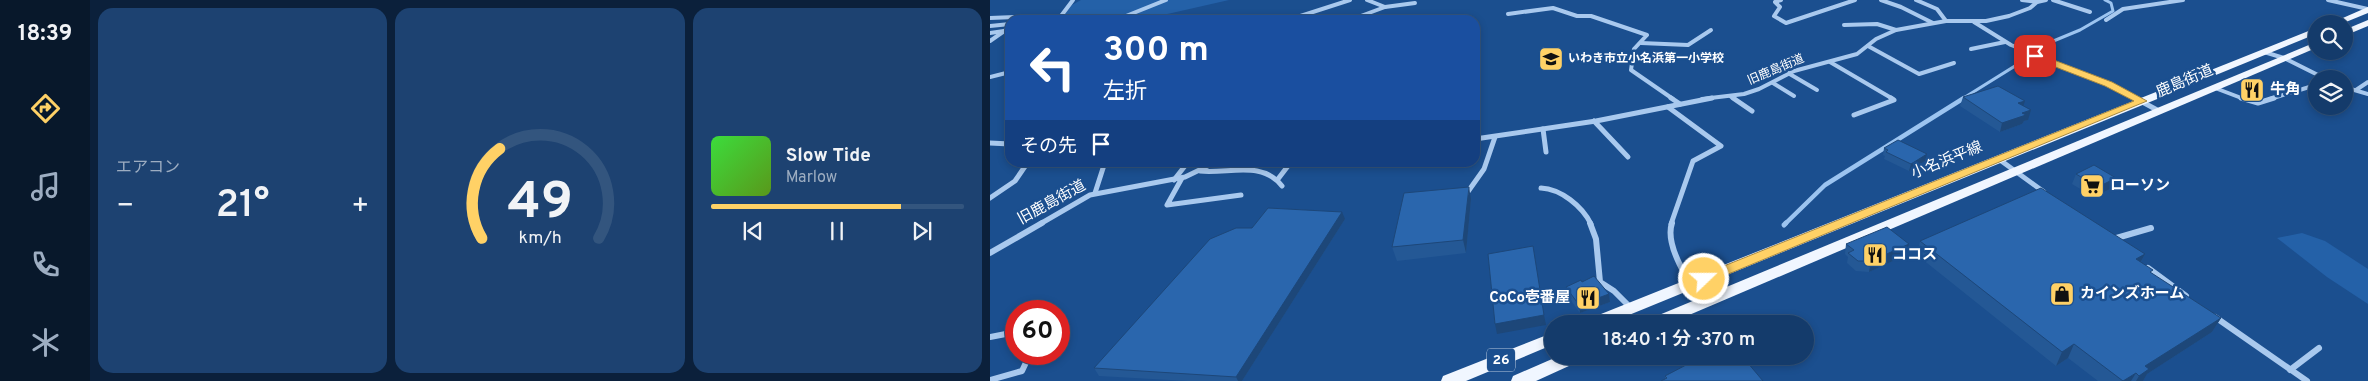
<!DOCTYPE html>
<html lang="ja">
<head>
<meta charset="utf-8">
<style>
  :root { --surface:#143b6b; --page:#1d4271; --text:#f1f3f6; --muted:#9dadc1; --line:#33557e; --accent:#ffd166 }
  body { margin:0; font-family:Overpass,"Noto Sans JP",sans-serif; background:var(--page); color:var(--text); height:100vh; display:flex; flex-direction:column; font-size:19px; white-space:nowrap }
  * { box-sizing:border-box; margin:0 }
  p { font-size:16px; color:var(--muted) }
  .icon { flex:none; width:28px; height:28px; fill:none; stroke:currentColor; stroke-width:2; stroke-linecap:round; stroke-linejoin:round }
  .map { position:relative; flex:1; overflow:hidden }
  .drawer { display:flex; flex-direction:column; gap:8px; padding:8px; background:#0b203b; width:900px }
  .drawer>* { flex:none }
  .hud { position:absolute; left:15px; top:15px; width:475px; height:152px; border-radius:15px; box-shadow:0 2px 8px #0003,0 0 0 1px var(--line); background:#1a4fa0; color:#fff; overflow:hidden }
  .tools { position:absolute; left:1318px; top:15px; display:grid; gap:10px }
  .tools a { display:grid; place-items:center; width:45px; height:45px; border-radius:50%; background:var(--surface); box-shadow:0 2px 8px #0003,0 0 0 1px var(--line); font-size:25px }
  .speed { position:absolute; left:15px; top:300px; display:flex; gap:10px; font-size:25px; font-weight:700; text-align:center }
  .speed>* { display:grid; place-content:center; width:65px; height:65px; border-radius:50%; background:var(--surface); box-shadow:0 2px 8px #0003,0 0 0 1px var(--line); line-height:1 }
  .speed .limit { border:8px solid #d22; background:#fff; color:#111 }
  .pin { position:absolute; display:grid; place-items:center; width:42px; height:42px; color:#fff; margin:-21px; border-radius:10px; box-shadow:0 2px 8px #0006 }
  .me { position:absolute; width:55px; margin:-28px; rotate:68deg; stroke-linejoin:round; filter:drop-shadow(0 0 4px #0008) }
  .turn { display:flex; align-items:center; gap:18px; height:105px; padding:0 15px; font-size:22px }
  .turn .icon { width:65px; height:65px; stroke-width:2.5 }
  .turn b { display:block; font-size:35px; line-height:42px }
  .then { display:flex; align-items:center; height:48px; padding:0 15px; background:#0003; gap:10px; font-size:19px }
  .big { font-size:38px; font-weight:600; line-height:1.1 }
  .drawer .widget { flex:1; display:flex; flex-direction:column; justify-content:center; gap:8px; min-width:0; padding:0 18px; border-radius:15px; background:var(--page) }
  .drawer .dial { align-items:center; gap:0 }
  .dial svg { height:130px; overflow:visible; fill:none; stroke:var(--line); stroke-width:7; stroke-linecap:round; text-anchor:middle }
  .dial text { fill:var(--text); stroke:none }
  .song { display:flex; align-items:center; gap:15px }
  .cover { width:60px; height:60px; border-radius:8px; background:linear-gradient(135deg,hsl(120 70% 55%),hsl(90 70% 35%)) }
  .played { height:5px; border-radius:2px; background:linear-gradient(90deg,var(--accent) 75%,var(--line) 75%) }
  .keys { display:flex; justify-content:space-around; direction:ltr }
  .heat { display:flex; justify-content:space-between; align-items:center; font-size:28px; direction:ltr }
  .drawer .tiles { flex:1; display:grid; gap:8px; grid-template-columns:repeat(3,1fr) }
  .trip { position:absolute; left:554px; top:315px; width:270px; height:50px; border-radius:25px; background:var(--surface); box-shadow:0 2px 8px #0003,0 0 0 1px var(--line); font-weight:600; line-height:50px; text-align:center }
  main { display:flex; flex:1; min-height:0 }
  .menu { display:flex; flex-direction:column; width:90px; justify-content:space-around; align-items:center; background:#08182b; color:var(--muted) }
  .menu .icon { width:35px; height:35px }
  .menu .current { color:var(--accent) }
  .menu b { font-size:22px; color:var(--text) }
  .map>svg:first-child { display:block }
</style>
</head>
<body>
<main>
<nav class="menu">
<b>18:39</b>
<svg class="icon current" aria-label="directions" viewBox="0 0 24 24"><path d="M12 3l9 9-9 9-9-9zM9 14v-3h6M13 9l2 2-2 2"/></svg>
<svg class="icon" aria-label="music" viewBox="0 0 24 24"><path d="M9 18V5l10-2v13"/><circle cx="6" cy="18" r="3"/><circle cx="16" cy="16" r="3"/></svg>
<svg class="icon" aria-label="phone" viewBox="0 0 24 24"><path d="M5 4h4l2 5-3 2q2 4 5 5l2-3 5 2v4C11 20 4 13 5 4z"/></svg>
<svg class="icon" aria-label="climate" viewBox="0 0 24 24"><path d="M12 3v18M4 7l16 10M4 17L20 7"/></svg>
</nav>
<section class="drawer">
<div class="tiles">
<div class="widget"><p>エアコン</p>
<div class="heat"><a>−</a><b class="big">21°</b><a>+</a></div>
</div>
<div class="widget dial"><svg viewBox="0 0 100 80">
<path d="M14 69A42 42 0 1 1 86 69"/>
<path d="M14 69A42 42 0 0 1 25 14" stroke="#ffd166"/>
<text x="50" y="56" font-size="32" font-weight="700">49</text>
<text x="50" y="72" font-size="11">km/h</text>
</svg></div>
<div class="widget">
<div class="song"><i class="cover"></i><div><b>Slow Tide</b><p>Marlow</p></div></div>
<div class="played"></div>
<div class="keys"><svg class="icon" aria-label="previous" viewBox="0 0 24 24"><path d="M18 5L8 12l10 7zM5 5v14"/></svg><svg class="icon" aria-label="pause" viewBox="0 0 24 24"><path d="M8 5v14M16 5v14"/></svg><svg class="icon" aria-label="next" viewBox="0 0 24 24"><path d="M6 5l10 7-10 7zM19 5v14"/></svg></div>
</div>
</div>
</section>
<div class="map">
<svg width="1378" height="381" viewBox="0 0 1378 381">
  <rect width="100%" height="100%" fill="#1b4f8f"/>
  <g fill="#2461a8">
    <path d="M91,0H239L151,20H82L75,14L82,5Z"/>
    <path d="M1312,233L1335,241L1378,269V304L1337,277L1287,238Z"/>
  </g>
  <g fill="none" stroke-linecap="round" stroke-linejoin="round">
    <path stroke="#9cc4f0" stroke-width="3" d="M972,99L1049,51L1062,49L1061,42L1090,30L1123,11L1121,3L1115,0"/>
    <path stroke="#9cc4f0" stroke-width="4.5" d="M795,224L835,185L974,98"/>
    <path stroke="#9cc4f0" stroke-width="5" d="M794,225L796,223"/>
    <g stroke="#a9c9ee" stroke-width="4">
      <path d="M791,0L785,2L790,7L784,16L796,23L865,0"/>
      <path d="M891,0L911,7L943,23"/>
      <path d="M926,0L947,9L956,21"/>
      <path d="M1032,0L1047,2"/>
      <path d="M1063,0L1100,12"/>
      <path d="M1338,0L1378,9"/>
      <path d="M395,7L425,3"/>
      <path d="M518,14L563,8L587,16H601L657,35L644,49L641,70L683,99"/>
      <path d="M0,18L25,17L26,20"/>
      <path d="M74,20L71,16L83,0"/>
      <path d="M126,20L176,0"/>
      <path d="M298,20L360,0"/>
      <path d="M360,20L395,7L377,0"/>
      <path d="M1116,20L1133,9L1193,0"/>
      <path d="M984,22L1021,45L1119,84L1147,99"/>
      <path d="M854,25L887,24L906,30"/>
      <path d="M0,26L20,24"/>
      <path d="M0,33L14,31"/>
      <path d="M0,41L20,27"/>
      <path d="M651,43L698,45L721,30"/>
      <path d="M878,46L929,74L964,63"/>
      <path d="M981,49L1015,42"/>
      <path d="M1274,52L1294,58L1336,79"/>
      <path d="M840,62L903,99"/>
      <path d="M798,73L827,90"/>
      <path d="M0,77L20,72"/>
      <path d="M783,83L804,96"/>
      <path d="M1354,87L1378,94"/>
      <path d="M1225,88L1254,99"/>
      <path d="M1366,90L1378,82"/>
      <path d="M740,96L745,99"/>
      <path d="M712,99L754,94L769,89L804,71L867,54L886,39L906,30L956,21H996L1019,16L1040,8L1047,2L1056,0"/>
      <path d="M1280,99L1326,85"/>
    </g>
    <g stroke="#a9c9ee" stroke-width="5">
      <path d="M681,98L690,104"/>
      <path d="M743,98L762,111"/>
      <path d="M1145,98L1169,111"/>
      <path d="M1251,98L1268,103L1284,98"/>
      <path d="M678,107L731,146L703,161L681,224"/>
      <path d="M864,115L904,100L901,98"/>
      <path d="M604,121L638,157"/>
      <path d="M553,129L556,152"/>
      <path d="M485,139L606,121L722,98"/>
      <path d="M0,143L20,144"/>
      <path d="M1010,160L1054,192"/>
      <path d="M210,171C239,174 272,160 292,186"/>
      <path d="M192,178L177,205L251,195"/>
      <path d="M288,179L301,162"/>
      <path d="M184,180L198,162"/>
      <path d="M551,188C571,189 592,206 601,224"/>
      <path d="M105,193L115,162"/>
      <path d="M477,193L494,169L505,137"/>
      <path d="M0,198L25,181L38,162"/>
      <path d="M50,224L100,195L195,177L226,162"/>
    </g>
    <g stroke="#a9c9ee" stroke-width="6">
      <path d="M600,223L606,239L610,282L624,291L640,307"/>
      <path d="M682,223C674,246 700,284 713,302"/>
      <path d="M1123,239L1161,228"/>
      <path d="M0,253L52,223"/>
      <path d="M1158,268L1196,296"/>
      <path d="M1225,317L1317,381"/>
      <path d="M0,337L26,332"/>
      <path d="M1300,370L1329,348"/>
      <path d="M0,380L32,371L40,354"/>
    </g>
    <g fill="#f0f6ff" fill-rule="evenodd">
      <path d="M1378,7V13L1351,24H1339Z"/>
      <path d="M1378,20V26L1354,36V30Z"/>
      <path d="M1326,28V34L617,324H593L596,320Z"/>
      <path d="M1326,42V48L678,324H654L657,320Z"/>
      <path d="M562,333V345L476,381H451L453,376Z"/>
      <path d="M569,356H594L592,360L546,381H521L523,376Z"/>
    </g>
  </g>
  <g fill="#245895">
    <path d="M973,97L1034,106L1038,120L1034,121L1032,124L1010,132L970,106Z"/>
    <path d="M894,148L935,161L919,171L894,159L895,156L893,155Z"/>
    <path d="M1086,174L1126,178L1122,188L1104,197L1082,184Z"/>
    <path d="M481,199L476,253L407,261L402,247Z"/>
    <path d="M355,219L252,381H197L109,376L104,368L262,228Z"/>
    <path d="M930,241L1155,254L1151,262L1162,274L1231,318L1222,332L1157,374L1153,381H1108L1078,358L1066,366L927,255Z"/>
    <path d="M856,244L916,255L879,272L866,271L857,263L858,257L855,254Z"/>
    <path d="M592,282L619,294L620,302L590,313L577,295L576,287Z"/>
    <path d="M692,361L773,381L675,380V376L692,367Z"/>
  </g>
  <g fill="#1d4779">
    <path d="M1035,101L1032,110L1028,103Z"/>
    <path d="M1041,110L1038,120L1034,121L1032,124L1010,132L1012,123L1032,113Z"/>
    <path d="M937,154L935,161L919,171L921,164Z"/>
    <path d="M1126,178L1122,188L1104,197L1108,187Z"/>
    <path d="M479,187L481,199L476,253L473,240Z"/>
    <path d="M352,212L355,219L252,381H248L246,377Z"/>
    <path d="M919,244L916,255L879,272L881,261Z"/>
    <path d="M1155,254L1148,267L1146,259Z"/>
    <path d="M619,294L620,302L590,313L589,305Z"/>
    <path d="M554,315L556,325L507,334L505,324Z"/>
    <path d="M1231,318L1222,332L1157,374L1153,381H1146L1155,366Z"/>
    <path d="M1084,344L1078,358L1066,366L1072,352Z"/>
    <path d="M1146,373L1141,381H1133Z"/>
  </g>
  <g fill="#2a66ad" stroke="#1d4779">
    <path d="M1008,86L1035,101L1028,103L1041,110L1032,113L1036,115L1012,123L973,97Z"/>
    <path d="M908,140L937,154L921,164L896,152L898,150L894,148Z"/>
    <path d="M1104,165L1126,178L1108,187L1086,174Z"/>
    <path d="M479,187L473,240L402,247L414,193Z"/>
    <path d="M1051,188L1155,254L1146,259L1163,270L1160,272L1231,318L1155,366L1159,369L1149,376L1146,373L1133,381L1084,344L1072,352L930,241Z"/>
    <path d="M278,208L352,212L246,377L104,368L220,239L246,228H262Z"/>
    <path d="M897,227L919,244L881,261H868L858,253L864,250L856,244Z"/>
    <path d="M543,246L554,315L505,324L498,254Z"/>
    <path d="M604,276L619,294L589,305L576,287L591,280L592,282Z"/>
    <path d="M703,356H752L773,381H671L677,378L675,376L696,365L692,361Z"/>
  </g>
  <path fill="#ffd166" stroke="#a68842" d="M1042,54H1048L1122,82L1157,101L719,282H709L707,279L709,276L1144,101L1115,86L1042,58Z"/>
  <defs>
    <symbol id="school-square" viewBox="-11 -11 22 22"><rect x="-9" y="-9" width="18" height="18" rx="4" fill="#ffd166" stroke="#1b4f8f"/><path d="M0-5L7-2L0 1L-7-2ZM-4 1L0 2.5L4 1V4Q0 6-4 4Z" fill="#111"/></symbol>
    <symbol id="restaurant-square" viewBox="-11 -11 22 22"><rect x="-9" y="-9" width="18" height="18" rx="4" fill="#ffd166" stroke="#1b4f8f"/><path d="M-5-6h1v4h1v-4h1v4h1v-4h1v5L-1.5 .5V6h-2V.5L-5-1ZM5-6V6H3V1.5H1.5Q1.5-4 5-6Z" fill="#111"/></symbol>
    <symbol id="supermarket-square" viewBox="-11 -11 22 22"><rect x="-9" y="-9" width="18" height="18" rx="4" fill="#ffd166" stroke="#1b4f8f"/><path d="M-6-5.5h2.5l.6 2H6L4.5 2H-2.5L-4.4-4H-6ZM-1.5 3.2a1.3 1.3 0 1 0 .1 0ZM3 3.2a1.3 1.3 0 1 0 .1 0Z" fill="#111"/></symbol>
    <symbol id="shop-square" viewBox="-11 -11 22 22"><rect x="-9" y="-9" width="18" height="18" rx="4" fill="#ffd166" stroke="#1b4f8f"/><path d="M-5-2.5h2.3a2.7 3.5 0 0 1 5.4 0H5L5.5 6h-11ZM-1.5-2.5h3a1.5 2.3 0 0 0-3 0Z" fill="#111"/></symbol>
  </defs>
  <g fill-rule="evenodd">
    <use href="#school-square" x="547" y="45" width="28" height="28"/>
    <use href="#restaurant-square" x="1248" y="76" width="28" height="28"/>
    <use href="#supermarket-square" x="1088" y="172" width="28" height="28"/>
    <use href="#restaurant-square" x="871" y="241" width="28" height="28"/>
    <use href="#shop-square" x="1058" y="280" width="28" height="28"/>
    <use href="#restaurant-square" x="584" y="284" width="28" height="28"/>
  </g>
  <g text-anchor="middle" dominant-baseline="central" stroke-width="5" stroke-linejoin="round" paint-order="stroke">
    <g font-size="12" font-weight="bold" fill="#fff" stroke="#1b4f8f" text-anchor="start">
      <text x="578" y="59">いわき市立小名浜第一小学校</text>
    </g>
    <g font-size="12" fill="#fff" stroke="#1b4f8f">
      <text transform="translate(786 70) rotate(-23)">旧鹿島街道</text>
    </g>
    <rect fill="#1b4f8f" stroke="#bbcadd" stroke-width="1" x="497" y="348.5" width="28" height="23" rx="4"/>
    <g font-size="14" font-weight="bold" fill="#fff">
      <text x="511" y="360">26</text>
    </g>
    <g font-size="15" fill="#fff" stroke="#1b4f8f">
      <text transform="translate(1195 82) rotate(-23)">鹿島街道</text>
      <text transform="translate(957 161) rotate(-22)">小名浜平線</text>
      <text transform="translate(62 203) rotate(-29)">旧鹿島街道</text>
    </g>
    <g font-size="15" font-weight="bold" fill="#fff" stroke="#1b4f8f" text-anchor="start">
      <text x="1280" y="90">牛角</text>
      <text x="1120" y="186">ローソン</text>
      <text x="902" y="255">ココス</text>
      <text x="1090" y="294">カインズホーム</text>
      <text x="580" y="298" text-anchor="end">CoCo壱番屋</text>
    </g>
  </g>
</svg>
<div class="tools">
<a><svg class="icon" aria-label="search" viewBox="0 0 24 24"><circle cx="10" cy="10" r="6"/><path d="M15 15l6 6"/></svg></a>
<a><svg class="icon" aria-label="layers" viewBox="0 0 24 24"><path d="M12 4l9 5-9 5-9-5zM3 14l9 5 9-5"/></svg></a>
</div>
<div class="speed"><div class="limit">60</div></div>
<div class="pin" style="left:1045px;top:56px;background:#d93025"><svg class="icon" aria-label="arrive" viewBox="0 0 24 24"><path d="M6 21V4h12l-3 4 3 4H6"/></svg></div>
<svg class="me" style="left:714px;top:279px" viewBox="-20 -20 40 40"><circle r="17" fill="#ffd166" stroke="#fff" stroke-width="3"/><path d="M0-11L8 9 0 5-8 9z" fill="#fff"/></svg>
<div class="trip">18:40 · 1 分 · 370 m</div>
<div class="hud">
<div class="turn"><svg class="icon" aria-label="left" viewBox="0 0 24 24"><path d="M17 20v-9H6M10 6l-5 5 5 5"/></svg><div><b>300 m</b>左折</div></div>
<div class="then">その先<svg class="icon" aria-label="arrive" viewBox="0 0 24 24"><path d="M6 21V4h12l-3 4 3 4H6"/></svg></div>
</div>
</div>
</main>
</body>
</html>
